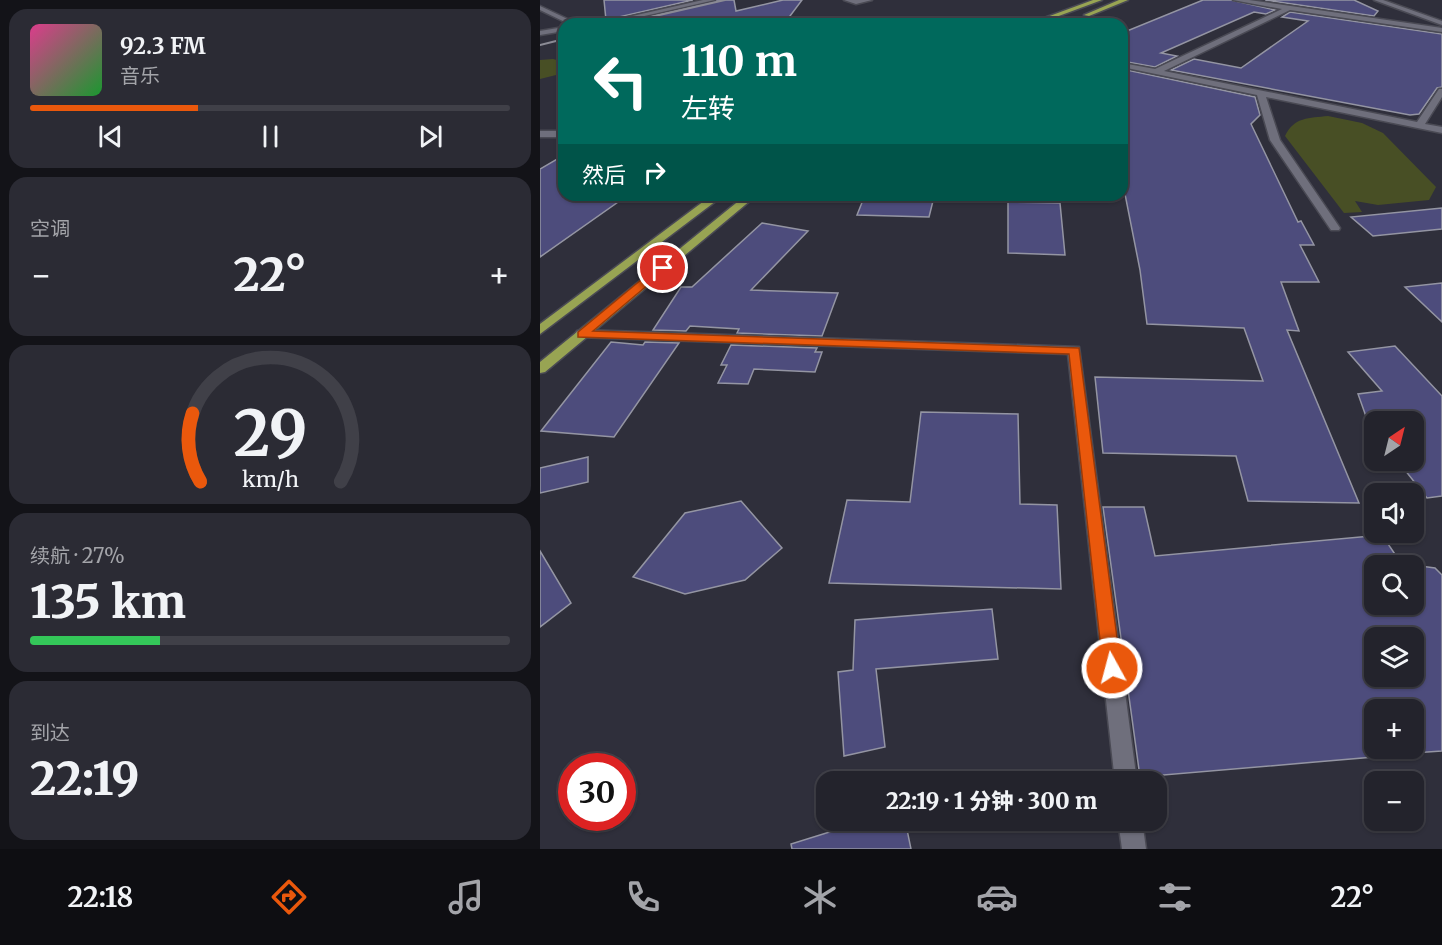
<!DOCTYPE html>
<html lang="zh">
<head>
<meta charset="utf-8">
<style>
  :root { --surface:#23232c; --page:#2b2b34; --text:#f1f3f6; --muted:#a3a4a9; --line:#404048; --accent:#ea580c }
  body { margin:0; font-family:Merriweather,"Noto Sans SC",serif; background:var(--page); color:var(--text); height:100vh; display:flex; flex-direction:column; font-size:22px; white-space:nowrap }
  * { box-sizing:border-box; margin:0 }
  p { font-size:20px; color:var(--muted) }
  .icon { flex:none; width:33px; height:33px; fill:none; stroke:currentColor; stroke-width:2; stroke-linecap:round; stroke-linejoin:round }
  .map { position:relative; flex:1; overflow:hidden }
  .drawer { display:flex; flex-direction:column; gap:9px; padding:9px; background:#131318; width:540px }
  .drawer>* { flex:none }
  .banner { position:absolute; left:18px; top:18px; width:570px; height:183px; border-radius:18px; box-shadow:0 2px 4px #0004,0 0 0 2px var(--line); background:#00695c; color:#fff; overflow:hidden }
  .needle { width:39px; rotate:35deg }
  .tools { position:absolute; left:824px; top:411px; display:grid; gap:12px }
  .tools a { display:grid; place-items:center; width:60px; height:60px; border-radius:12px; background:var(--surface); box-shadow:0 2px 4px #0004,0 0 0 2px var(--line); font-size:30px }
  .speed { position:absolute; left:18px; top:753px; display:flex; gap:12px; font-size:30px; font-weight:700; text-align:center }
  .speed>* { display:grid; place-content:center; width:78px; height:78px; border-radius:50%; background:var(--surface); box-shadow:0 2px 4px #0004,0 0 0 2px var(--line); line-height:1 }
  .speed .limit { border:9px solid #d22; background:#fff; color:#111 }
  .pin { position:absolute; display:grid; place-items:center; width:51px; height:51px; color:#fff; margin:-26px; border:3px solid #fff; border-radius:50%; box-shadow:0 2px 6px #0007 }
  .me { position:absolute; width:66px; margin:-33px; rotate:353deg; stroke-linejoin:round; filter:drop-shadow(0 0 4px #0008) }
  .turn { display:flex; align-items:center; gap:21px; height:126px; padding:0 24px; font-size:27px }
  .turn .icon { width:78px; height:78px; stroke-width:2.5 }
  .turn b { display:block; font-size:42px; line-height:51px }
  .then { display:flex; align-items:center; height:57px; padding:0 24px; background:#0003; gap:12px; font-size:22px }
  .big { font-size:45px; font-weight:800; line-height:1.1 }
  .drawer .tile { flex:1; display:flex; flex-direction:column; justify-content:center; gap:9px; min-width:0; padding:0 21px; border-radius:18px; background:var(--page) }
  .drawer .dial { align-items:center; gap:0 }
  .dial svg { height:156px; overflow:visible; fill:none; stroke:var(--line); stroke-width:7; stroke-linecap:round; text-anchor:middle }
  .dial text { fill:var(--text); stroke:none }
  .song { display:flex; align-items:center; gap:18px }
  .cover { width:72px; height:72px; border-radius:9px; background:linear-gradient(135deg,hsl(330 70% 55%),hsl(130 70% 35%)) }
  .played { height:6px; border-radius:3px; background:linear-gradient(90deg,var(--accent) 35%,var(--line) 35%) }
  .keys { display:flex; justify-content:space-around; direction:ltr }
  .heat { display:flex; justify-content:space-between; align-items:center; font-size:33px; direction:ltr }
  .charge { height:9px; border-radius:4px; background:linear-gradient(90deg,#34c759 27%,var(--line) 0) }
  .trip { position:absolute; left:276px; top:771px; width:351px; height:60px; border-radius:18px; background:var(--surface); box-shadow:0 2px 4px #0004,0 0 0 2px var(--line); font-weight:800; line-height:60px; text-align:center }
  .menu { display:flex; height:96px; justify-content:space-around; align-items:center; background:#0e0e12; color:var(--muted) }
  .menu .icon { width:42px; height:42px }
  .menu .current { color:var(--accent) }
  .menu b { font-size:27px; color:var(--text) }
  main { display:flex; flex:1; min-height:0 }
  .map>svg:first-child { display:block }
</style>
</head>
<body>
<main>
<section class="drawer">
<div class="tile">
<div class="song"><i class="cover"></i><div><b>92.3 FM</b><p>音乐</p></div></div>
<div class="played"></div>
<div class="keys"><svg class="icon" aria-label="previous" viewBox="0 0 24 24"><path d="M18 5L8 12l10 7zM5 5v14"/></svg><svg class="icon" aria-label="pause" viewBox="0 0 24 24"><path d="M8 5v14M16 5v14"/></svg><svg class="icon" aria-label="next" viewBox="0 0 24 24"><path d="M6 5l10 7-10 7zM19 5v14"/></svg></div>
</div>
<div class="tile"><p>空调</p>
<div class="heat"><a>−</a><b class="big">22°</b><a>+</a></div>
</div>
<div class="tile dial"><svg viewBox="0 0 100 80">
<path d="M14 69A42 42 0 1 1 86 69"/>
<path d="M14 69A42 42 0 0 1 10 34" stroke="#ea580c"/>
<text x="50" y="56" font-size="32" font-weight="700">29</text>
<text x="50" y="72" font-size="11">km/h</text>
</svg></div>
<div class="tile"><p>续航 · 27%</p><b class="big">135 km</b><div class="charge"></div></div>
<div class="tile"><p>到达</p><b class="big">22:19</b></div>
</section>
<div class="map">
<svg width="902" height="849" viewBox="0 0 902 849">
  <rect width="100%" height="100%" fill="#2f2f3b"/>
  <g fill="#484f25">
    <path d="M13,59L24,62V73L0,79V60Z"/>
    <path d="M788,116L822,123L843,133L896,187L889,200L838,205L815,201L822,212L804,213L745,136C754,117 769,118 788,116Z"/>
  </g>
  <g fill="#4d4c7c" stroke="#9495a3" stroke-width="1.5" fill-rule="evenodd">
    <path d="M64,0H153L66,20Z"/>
    <path d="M177,0H194L196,11L243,0H262L244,24H79Z"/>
    <path d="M663,0H691L735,10L726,14L714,12L621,53L637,56L615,67L582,61V33Z"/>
    <path d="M725,0H814L838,11L834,16Z"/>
    <path d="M750,12L902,34V87L897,88L879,114L870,115L631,70L654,59L701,68L768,21L742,17Z"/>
    <path d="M582,69L715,97L720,115L711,124L758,222L761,221L774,245H760L779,282H741L759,331L747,330L819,503L708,501L696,456L563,453L555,377L723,381L704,328L607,324L600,270L582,179Z"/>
    <path d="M24,155V195H88L0,257V169Z"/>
    <path d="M325,195L394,197L389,217L317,215Z"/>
    <path d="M468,202L520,203L525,255L468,253Z"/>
    <path d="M902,208V229L833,236L811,217Z"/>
    <path d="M222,223L268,231L211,290L298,293L282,336L197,333L199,329L150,326L146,331L113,330L141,287H152Z"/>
    <path d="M902,283V322L865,287Z"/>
    <path d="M71,342L103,345L105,342L139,343L74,437L1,431Z"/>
    <path d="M191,345L277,348L275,352H282L275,372L214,369L208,384L178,383L187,365H181Z"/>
    <path d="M855,346L902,396V496L887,498L857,460H873V422H828L818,394L842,391L808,352Z"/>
    <path d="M381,412L478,414L480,504L517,505L521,589L289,583L307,500L370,502Z"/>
    <path d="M48,457V482L0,493V468Z"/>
    <path d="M201,501L242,548L205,580L145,594L93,577L145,513Z"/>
    <path d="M563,507H604L615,556L842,535L863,566H834V604H873V565L895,568L902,575V751L873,753V710H834V757L600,777ZM834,638H873V676H834Z"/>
    <path d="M0,551L31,603L0,627Z"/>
    <path d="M452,609L458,659L336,669L345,747L304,756L298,672L313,670L315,620Z"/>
    <path d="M328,820H365L371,849H252L251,844Z"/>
  </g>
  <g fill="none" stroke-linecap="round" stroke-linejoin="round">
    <defs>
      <g id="minor">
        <path d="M163,0H175L69,24H57Z"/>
        <path d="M304,0H332L316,4Z"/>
        <path d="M693,0H709L902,28V32L750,10L624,71L877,122L899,89H902V97L885,124L902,127V133L726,97L740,140L800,228L799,230H791L730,140L717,95L582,67V63L615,69L742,9Z"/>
        <path d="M834,0H843L902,21V25Z"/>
        <path d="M0,6L36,23L37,24H29L0,10Z"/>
        <path d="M24,27V31L0,35V31Z"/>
        <rect x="0" y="131" width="24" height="6"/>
        <path d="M42,330L539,347L597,782H575L528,354L37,337L35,334L37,331Z"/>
        <path d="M578,820H602L606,849H582Z"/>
      </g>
      <g id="major">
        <path d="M553,0H562L497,24H488Z"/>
        <path d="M579,0H588L549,16L544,15Z"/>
        <path d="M172,195H184L0,334V324Z"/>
        <path d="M206,195H217L5,372L0,373V362Z"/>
      </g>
    </defs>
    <use href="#minor" stroke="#4a4a54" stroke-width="3"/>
    <use href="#major" stroke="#4a4a54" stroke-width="3"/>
    <use href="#minor" fill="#6f6f7c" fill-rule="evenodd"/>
    <use href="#major" fill="#98a453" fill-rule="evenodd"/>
    <g stroke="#8b8b95" stroke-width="2">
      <path d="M80,24L185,0"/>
      <path d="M0,45L24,39"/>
    </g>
  </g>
  <path fill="#ea580c" stroke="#983908" stroke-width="1.5" d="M119,265L128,268L53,331L539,348L581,668L579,674L572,676L566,674L563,668L529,354L38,337V332Z"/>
</svg>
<div class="tools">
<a><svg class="needle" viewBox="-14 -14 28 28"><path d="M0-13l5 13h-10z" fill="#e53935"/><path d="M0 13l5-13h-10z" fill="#a3a4a9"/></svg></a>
<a><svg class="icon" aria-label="sound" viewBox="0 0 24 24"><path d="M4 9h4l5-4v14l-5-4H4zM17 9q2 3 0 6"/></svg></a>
<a><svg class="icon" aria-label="search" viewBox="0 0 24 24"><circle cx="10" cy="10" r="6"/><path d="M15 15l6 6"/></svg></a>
<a><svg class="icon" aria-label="layers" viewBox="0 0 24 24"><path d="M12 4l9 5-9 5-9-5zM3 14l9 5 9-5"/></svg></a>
<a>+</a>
<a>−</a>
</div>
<div class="speed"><div class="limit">30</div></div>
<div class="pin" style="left:123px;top:268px;background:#d93025"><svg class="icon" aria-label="arrive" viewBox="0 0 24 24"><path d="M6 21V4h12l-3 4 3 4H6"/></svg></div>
<svg class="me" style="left:572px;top:668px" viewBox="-20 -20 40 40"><circle r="17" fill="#ea580c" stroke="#fff" stroke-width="3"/><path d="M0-11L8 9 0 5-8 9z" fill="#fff"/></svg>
<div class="trip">22:19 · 1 分钟 · 300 m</div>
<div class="banner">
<div class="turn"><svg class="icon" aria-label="left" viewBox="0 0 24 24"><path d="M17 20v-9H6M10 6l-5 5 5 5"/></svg><div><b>110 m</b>左转</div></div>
<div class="then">然后<svg class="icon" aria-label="right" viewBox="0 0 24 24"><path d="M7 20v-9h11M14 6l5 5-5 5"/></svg></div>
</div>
</div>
</main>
<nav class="menu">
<b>22:18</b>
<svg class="icon current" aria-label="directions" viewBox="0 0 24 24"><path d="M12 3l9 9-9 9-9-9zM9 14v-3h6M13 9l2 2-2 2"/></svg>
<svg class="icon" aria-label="music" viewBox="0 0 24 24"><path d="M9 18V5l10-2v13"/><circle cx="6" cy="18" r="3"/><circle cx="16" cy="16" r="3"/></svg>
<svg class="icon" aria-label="phone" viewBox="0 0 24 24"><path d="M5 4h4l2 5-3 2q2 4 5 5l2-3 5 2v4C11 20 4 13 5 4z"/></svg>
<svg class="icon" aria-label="climate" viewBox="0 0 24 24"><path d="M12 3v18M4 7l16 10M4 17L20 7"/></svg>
<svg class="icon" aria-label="car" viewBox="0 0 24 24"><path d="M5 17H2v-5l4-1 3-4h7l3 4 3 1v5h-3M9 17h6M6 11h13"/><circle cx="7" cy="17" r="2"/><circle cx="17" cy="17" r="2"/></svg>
<svg class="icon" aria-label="filters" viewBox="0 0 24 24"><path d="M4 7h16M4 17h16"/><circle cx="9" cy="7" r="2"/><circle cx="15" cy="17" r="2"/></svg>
<b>22°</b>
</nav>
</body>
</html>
